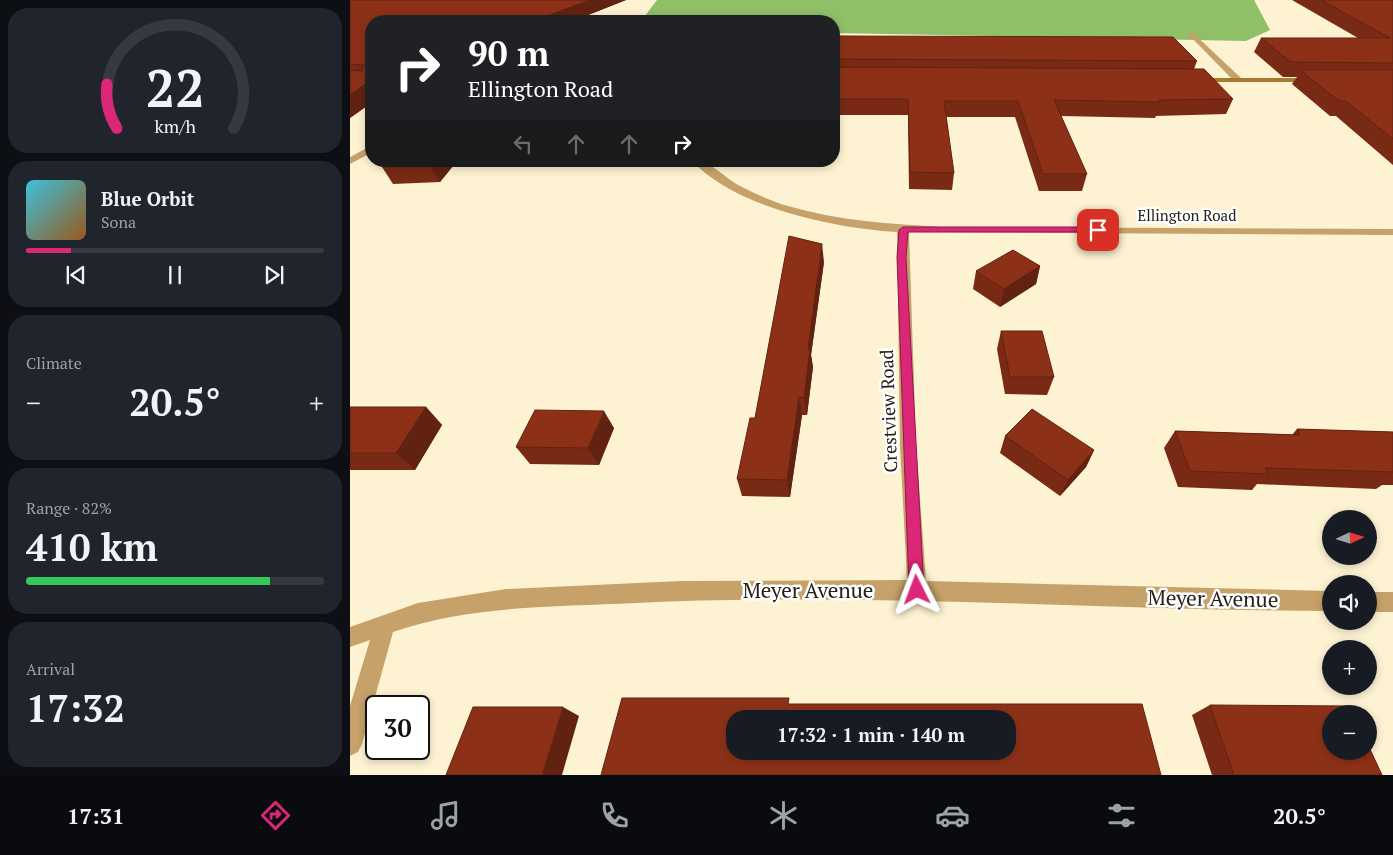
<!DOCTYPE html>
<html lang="en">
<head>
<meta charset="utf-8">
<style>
  :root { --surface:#171b24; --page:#20242c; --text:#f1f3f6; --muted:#9ea1a6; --line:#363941; --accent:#db2777 }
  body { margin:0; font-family:"PT Serif",serif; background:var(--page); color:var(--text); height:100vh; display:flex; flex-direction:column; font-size:19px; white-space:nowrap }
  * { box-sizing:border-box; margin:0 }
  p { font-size:16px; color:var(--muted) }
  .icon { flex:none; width:28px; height:28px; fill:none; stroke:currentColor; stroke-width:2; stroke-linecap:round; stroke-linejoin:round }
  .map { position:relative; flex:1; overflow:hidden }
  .side { display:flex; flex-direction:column; gap:8px; padding:8px; background:#0d0f14; width:350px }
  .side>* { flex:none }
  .guide { position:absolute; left:15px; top:15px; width:475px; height:152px; border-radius:20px; box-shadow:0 2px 8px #0003; background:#202124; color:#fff; overflow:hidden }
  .needle { width:32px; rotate:86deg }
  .tools { position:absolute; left:972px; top:510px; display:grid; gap:10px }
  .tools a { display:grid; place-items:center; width:55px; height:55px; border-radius:50%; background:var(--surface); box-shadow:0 2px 8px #0003; font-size:25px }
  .speed { position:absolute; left:15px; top:695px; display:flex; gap:10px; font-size:25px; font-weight:700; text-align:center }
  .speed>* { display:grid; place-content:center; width:65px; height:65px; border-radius:50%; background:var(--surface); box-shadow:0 2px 8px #0003; line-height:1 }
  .speed .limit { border:2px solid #111; border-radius:8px; background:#fff; color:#111 }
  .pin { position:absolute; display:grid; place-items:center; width:42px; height:42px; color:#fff; margin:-21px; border-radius:10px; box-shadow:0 2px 8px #0006 }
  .me { position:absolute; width:55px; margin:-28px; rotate:357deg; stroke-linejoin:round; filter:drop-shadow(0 0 4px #0008) }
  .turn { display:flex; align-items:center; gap:18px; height:105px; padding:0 20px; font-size:22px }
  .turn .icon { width:65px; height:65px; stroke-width:2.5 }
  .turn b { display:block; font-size:35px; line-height:42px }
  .lanes { display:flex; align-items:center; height:48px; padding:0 20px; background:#0003; justify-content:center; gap:25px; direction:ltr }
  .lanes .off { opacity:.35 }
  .big { font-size:38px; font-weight:700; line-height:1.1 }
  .side .card { flex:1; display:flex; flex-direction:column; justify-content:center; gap:8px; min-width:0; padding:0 18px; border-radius:20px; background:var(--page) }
  .side .dial { align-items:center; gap:0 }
  .dial svg { height:130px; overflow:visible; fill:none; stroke:var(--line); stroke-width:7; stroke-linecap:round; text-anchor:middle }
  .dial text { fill:var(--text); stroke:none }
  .song { display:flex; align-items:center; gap:15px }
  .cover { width:60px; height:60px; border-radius:8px; background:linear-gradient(135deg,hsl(190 70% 55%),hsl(30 70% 35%)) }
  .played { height:5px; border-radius:2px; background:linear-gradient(90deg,var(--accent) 15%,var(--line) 15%) }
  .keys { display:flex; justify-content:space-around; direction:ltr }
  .heat { display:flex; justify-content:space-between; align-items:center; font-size:28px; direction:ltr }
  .charge { height:8px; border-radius:4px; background:linear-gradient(90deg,#34c759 82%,var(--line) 0) }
  .trip { position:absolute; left:376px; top:710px; width:290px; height:50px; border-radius:20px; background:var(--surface); box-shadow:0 2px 8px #0003; font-weight:700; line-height:50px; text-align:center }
  .dock { display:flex; height:80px; justify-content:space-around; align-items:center; background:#090b0e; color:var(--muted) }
  .dock .icon { width:35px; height:35px }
  .dock .active { color:var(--accent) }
  .dock b { font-size:22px; color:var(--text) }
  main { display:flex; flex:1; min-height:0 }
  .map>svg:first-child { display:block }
</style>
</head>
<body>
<main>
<section class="side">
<div class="card dial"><svg viewBox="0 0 100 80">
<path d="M14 69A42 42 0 1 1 86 69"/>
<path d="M14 69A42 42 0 0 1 8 42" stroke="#db2777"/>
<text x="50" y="56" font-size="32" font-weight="700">22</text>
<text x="50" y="72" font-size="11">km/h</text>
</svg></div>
<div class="card">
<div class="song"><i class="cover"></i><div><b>Blue Orbit</b><p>Sona</p></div></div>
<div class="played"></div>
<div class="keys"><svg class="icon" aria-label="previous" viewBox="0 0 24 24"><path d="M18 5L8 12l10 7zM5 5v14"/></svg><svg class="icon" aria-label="pause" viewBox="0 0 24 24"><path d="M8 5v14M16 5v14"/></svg><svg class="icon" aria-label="next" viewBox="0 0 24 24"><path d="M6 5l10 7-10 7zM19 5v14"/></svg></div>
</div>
<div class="card"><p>Climate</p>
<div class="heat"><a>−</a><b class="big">20.5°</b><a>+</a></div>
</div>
<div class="card"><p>Range · 82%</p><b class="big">410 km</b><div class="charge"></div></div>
<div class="card"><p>Arrival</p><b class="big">17:32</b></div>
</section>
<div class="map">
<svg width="1043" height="775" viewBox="0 0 1043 775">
  <rect width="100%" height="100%" fill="#fdf2d2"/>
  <path fill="#8fbf66" d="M307,0H904L920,30L896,41L484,33V21H291Z"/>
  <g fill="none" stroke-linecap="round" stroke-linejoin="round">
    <g fill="#c6a169" fill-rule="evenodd">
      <path d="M838,32H842L891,78V82H885L838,34Z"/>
      <path d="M21,146V153L0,164V157Z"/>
      <path d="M342,161C364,161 373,178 392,187C406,194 423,202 438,206C489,221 541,224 593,227L1043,229V235L559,232L566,445L576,581L981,591V611C750,610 518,592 286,603C205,607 120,605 43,632L12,744L8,752L0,756V706L20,640L0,647V627L68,603L156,589L331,581L557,580L550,445L547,232C485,228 386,208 342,161Z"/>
      <rect x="1019" y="592" width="24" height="20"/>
    </g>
    <path fill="#a67a33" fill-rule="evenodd" d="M842,78H964L968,80L964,82H842Z"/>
  </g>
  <g fill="#782a15">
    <path d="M0,0H276L223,21H21V103L0,118Z"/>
    <path d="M942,0H1043V165L986,116H980L942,84L947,77H933L904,52L911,38H1008Z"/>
    <path d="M484,36L847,61L844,69L883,99L876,114L806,116L805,118L711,116L737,174L732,191H689L665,117H596L604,173L602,190L559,189L558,115H484Z"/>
    <path d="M38,161H107L90,182L43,184L32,167Z"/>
    <path d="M474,262L461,355L463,367L457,415H452L440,497L392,496L387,479L405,418Z"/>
    <path d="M690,266L686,284L650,307L623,289L626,271Z"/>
    <path d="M651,331L704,377L697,395L655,394L647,349Z"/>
    <path d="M0,407H76L92,425L65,470H0Z"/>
    <path d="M264,428L249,465L180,464L166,447Z"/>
    <path d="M947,429L1043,432V485H1032L1026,489L907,484L902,490L828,487L814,448L825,431L942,435Z"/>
    <path d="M655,436L744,450L736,467L710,496L650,453Z"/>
    <path d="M860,705L1032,775H862L842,715Z"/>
  </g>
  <g fill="#622211">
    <path d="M240,0H276L223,21H184Z"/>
    <path d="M21,80V103L0,118V95Z"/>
    <path d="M83,161H107L90,182L80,165Z"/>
    <path d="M472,244L474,262L461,355L463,367L457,415L454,398L458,349Z"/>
    <path d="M690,266L686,284L650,307L654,289Z"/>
    <path d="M449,397L452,415L440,497L437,480Z"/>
    <path d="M76,407L92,425L65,470L46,453Z"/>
    <path d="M254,411L264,428L249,465L238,448Z"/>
    <path d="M744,450L736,467L710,496L718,480Z"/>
    <path d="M213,707L229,716L212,775H192Z"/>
  </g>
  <g fill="#8c3118" stroke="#622211" fill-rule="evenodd">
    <path d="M0,0H240L184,21H21V80L0,95V70L12,71L14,65L0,64Z"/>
    <path d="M971,0H1043V63L941,62L911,38H1040Z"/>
    <path d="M484,36L823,37L847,61L484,59Z"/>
    <path d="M484,67L854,69L883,99L809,100L811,102L704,100L737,174H693L668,101H594L604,173L560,172L558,99H484Z"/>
    <path d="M950,70H1043V139L996,101H989Z"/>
    <path d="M38,161H83L80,165L32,167Z"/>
    <path d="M439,236L472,244L458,349H460L454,398L449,397L437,480L387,479L400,418H405Z"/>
    <path d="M663,250L690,266L654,289L626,271Z"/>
    <path d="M651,331H692L704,377H660Z"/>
    <path d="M0,407H76L46,453H0Z"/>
    <path d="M682,409L744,450L718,480L655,436Z"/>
    <path d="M185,410L254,411L238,448L166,447Z"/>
    <path d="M947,429L1043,432V472L915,468L918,474L840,471L825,431L950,435Z"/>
    <path d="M272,698H439L438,704H792L811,775H251ZM385,719H658V751H385Z"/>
    <path d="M860,705L998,706L1002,714H981V751H1019V747L1032,775H884Z"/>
    <path d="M123,707H213L192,775H96Z"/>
  </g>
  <path fill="#db2777" stroke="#8e194d" d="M553,227H748L753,230L748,232H558L556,257L574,590L572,595L567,597L562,595L559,590L547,257L549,230Z"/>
  <g text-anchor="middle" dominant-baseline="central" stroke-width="5" stroke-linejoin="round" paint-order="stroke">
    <g font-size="15" fill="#252115" stroke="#fff">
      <text x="837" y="215">Ellington Road</text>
    </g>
    <g font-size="18" fill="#252115" stroke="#fff">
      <text transform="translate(538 411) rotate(-92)">Crestview Road</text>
    </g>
    <g font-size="21" fill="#252115" stroke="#fff">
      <text x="458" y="590">Meyer Avenue</text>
      <text transform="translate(863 598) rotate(1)">Meyer Avenue</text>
    </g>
  </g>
</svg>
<div class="tools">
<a><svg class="needle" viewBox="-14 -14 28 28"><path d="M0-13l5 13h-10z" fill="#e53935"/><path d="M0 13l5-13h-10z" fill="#9ea1a6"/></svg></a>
<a><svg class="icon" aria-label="sound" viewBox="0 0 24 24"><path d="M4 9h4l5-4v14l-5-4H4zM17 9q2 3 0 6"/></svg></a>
<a>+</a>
<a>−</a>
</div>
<div class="speed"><div class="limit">30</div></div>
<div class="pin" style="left:748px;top:230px;background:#d93025"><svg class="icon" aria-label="arrive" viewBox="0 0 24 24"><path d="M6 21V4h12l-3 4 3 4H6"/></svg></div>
<svg class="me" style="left:567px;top:590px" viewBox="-20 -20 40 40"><path d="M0-17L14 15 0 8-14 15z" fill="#db2777" stroke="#fff" stroke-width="4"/></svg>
<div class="trip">17:32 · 1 min · 140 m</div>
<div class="guide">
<div class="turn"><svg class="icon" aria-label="right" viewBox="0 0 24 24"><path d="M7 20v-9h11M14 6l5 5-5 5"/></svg><div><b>90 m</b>Ellington Road</div></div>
<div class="lanes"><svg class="icon off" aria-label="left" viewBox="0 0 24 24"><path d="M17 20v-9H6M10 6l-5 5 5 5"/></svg><svg class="icon off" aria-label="ahead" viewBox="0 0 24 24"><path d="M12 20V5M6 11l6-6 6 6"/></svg><svg class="icon off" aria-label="ahead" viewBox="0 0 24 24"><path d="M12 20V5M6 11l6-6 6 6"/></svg><svg class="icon" aria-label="right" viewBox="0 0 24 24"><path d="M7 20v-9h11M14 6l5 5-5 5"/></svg></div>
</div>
</div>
</main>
<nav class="dock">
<b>17:31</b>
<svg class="icon active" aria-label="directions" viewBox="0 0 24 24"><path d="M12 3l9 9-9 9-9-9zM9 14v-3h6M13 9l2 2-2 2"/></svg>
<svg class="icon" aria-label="music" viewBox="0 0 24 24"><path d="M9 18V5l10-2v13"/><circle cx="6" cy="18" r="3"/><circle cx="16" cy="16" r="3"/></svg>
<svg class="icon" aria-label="phone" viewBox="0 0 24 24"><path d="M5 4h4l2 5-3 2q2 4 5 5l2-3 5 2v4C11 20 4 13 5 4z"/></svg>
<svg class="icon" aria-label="climate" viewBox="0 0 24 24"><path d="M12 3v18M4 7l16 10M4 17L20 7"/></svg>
<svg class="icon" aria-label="car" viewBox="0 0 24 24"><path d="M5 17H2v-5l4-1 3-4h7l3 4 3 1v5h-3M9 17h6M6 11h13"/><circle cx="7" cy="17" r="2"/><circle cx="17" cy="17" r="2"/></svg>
<svg class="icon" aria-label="filters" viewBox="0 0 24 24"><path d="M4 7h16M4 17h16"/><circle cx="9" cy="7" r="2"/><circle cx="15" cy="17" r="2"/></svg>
<b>20.5°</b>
</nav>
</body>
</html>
